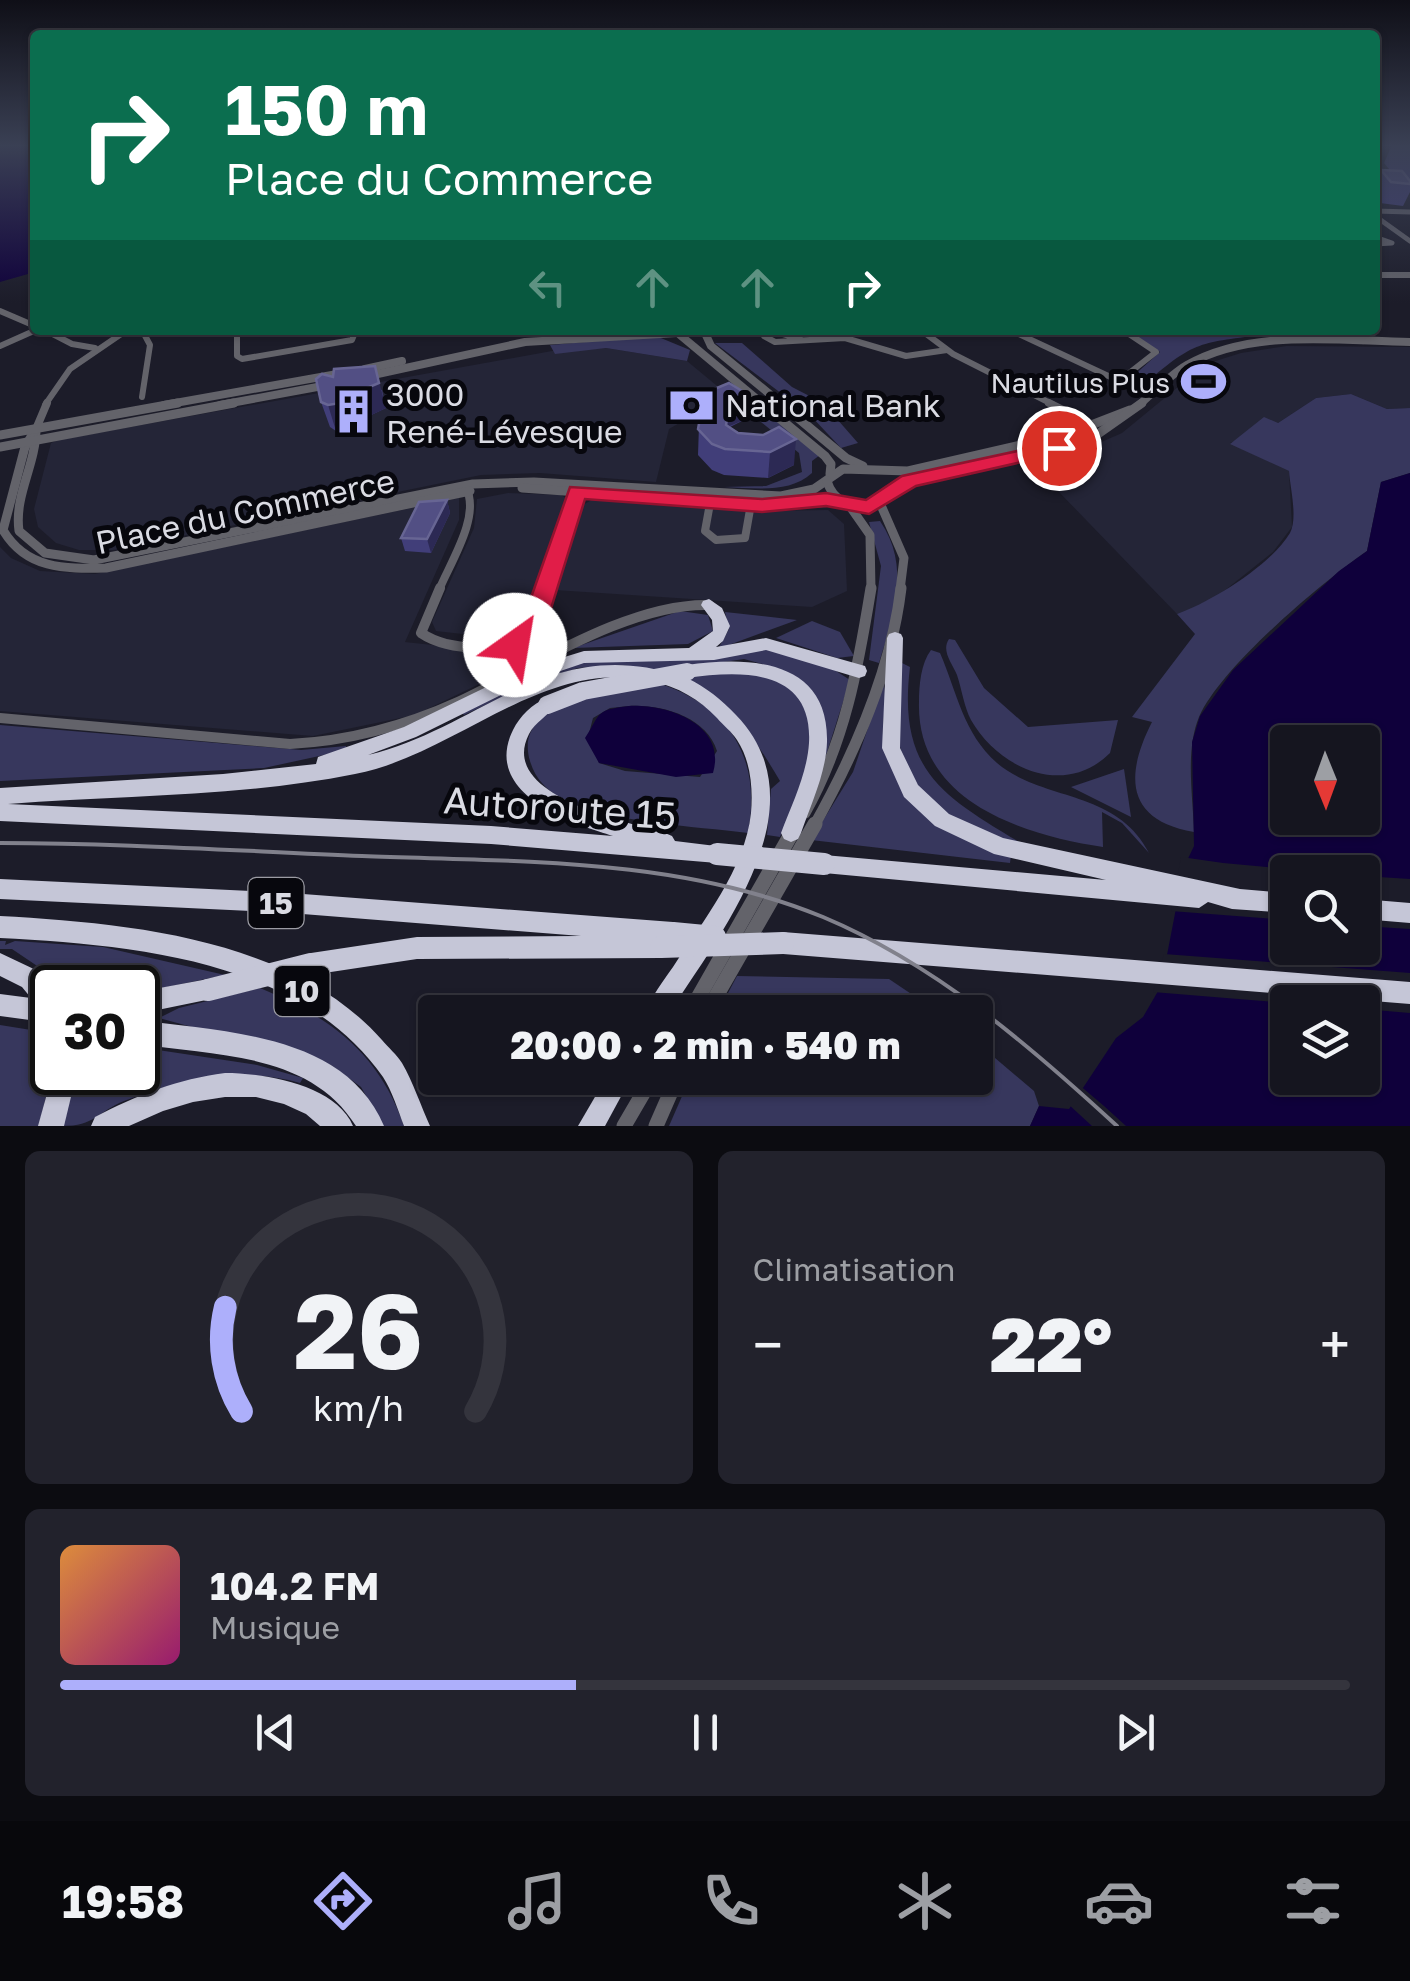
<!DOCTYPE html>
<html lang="fr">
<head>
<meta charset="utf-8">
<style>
  :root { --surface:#15151f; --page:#22222c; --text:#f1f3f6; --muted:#9d9fa4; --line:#34343d; --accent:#adaffb }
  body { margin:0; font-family:"Golos Text",sans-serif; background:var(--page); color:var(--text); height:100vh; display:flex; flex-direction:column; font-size:38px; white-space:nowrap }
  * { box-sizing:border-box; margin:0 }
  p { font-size:32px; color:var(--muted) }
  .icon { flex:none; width:55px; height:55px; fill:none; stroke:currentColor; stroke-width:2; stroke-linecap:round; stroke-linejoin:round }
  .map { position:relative; height:1126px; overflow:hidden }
  .details { display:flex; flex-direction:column; gap:25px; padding:25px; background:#0c0c11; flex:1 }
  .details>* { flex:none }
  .guide { position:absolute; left:30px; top:30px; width:1350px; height:305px; border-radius:10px; box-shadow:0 2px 8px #0004,0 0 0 2px var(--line); background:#0b6e4f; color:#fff; overflow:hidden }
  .needle { width:65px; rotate:179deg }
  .tools { position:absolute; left:1270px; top:725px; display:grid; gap:20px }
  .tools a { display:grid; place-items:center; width:110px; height:110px; border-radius:10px; background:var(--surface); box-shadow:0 2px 8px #0004,0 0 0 2px var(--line); font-size:50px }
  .speed { position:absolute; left:30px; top:965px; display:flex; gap:20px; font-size:50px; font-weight:700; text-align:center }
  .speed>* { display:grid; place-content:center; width:130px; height:130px; border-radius:50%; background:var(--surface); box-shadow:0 2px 8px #0004,0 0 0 2px var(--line); line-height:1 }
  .speed .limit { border:5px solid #111; border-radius:15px; background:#fff; color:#111 }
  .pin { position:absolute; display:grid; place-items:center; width:85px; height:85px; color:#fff; margin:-42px; border:5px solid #fff; border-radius:50%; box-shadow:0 2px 10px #0007 }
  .me { position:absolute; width:110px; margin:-55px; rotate:32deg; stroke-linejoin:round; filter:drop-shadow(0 0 8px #0008) }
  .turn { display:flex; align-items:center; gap:35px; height:210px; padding:0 30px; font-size:45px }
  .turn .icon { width:130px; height:130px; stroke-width:2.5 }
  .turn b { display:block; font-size:70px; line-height:85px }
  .lanes { display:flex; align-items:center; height:95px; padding:0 30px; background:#0003; justify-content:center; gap:50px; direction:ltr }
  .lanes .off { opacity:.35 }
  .big { font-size:75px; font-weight:800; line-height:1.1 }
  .details .card { flex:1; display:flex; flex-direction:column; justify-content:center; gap:15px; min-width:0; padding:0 35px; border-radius:15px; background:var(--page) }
  .details .dial { align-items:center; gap:0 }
  .dial svg { height:260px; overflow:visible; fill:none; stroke:var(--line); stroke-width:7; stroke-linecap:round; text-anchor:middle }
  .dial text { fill:var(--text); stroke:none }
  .song { display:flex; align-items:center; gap:30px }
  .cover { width:120px; height:120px; border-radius:15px; background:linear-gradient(135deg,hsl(30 70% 55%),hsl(320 70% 35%)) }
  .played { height:10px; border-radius:5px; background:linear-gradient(90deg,var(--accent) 40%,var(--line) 40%) }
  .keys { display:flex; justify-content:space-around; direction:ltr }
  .heat { display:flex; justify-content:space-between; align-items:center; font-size:55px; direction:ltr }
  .details .tiles { flex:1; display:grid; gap:25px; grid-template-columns:1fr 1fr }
  .card:last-child { grid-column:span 2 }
  .trip { position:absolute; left:418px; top:995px; width:575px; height:100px; border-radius:10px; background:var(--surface); box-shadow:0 2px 8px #0004,0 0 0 2px var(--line); font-weight:800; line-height:100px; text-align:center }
  .tab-bar { display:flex; height:160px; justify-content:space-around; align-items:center; background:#08080c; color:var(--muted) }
  .tab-bar .icon { width:70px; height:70px }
  .tab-bar .on { color:var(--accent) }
  .tab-bar b { font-size:45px; color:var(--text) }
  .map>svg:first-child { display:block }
</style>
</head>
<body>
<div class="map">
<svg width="1410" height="1126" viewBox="0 0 1410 1126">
  <rect width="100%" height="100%" fill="#1c1c29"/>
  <g fill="#242537">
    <path d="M1287,346L1410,347V408L1387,409L1351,394L1316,398L1278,423L1230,443L1289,471L1292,527L1273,552L1209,603L1177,614L1030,462L1090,447L1122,433L1206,364L1241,353Z"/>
    <path d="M606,348L687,361L728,395L669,429L656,482L540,473L481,475L113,550H79L56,543L38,527L34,509L51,443L58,440L552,351Z"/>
    <path d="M508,493L561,495L569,500L522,631L506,639L436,631L432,622L474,528L477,499Z"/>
    <path d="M459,498V520L405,642L505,653L496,676L415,715L313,736L0,711V547L11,558L40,571L95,574Z"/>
    <path d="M595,498L759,511L828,510L844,524L847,591L812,607L555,590L583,505Z"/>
  </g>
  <g fill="#37375d" fill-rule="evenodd">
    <path d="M1127,330H1256L1262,335C1196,343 1194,342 1142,386L1131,378L1160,352Z"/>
    <path d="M656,336L690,350L687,361L606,348L555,354L550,345Z"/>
    <path d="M715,343H742L792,387L823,403L858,443L841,448L811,416Z"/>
    <path d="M745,394L754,401L748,406L755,403L820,455L812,461V473C789,494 754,488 724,487L766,486L802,472L799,453L739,404Z"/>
    <path d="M1351,394L1387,409L1410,408V473L1381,482L1367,551C1321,583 1221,667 1199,717C1185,751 1193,796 1194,832C1125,820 1125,775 1152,722L1132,717L1195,634L1177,614C1211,602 1271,565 1290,533C1298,518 1290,487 1289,471L1230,444L1264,417L1278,423L1316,398Z"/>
    <path d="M880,521C911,566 894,614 879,663L869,660L881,566L869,522Z"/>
    <path d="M680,611L708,615L713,631L688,644L573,648Z"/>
    <path d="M725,612L797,620L718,649L729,629Z"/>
    <path d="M812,621L840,632L854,656L837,658L776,638Z"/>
    <path d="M949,639L955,640L984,688L1028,727L1118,720L1110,753C1065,798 999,769 971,720C964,707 962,690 957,675C952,663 941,651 949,639Z"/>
    <path d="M770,649L833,669L850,680L821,771L824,724L780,669L744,659L662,671L621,665L578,668L539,680L464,715L461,711L511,686L573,663Z"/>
    <path d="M931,650L940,653C957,692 963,733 997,763C1043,802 1116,789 1149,853L1122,823L1102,812L1103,847C1024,835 916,802 919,702C919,685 921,663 931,650Z"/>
    <path d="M900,662L910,667C897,773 945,797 1024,845C912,815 887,776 900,662Z"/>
    <path d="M746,669C760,675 778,679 790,688C833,725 797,795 780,837L767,835L771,789L780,781C753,736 732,702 684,678Z"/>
    <path d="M658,683C730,706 762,759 748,833C694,826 613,823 565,800C548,792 535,779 530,761C511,698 618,692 658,683ZM629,706C661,704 707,717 717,751L700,777L625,771L599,763L588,737L593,718L610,708Z"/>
    <path d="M883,684C888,694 882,720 883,735C889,800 955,840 1011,855L1010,863L811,840L853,772Z"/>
    <path d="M0,725L301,750L346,746L347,750L264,768L0,781Z"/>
    <path d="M1124,769L1131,817L1071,787Z"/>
    <path d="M0,941H6L5,945L15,941L103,947L225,975L138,993V988L68,987L74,980L71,972L58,980L12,949H0Z"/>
    <path d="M737,976L889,979L938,1012H718Z"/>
    <path d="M260,988C330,1017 379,1053 404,1126H383L361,1087L331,1065L159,1018L179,1008Z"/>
    <path d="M0,1025L50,1033L52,1071L39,1126H0Z"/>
    <path d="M975,1041L1034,1091L1039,1106L1030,1126H669L690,1078H975Z"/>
    <path d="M138,1047L257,1065L303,1078L300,1083C242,1066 180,1079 124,1101C97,1112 95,1126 62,1126L76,1073L138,1072Z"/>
  </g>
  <g fill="#0f003b" fill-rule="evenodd">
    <path d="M0,145H35V272L0,282Z"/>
    <path d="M1410,473V1126H1030L1039,1106L1069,1109L1116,1038L1143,1017L1161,986L1184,867L1194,846L1192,742L1200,716L1233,670L1339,571L1367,551L1381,482ZM1288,742H1362V818H1288ZM1288,872H1362V948H1288ZM1288,1002H1362V1078H1288Z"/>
    <path d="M629,706C669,704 727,725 713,773L676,777L599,763L585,738C601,714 594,710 629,706Z"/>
  </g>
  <g fill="#1c1c29">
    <path d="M1181,857L1223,863L1323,872H1288L1287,920L1171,911Z"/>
    <path d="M1363,876L1410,879V929L1362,926Z"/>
    <path d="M1164,954L1410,973V1013L1363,1009L1362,1002L1287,1003L1153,992Z"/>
    <path d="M1078,1084L1104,1106L1126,1126H1092L1067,1103Z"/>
  </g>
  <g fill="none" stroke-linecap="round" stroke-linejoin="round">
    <g stroke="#63636a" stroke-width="5">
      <path d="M1375,211L1410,212"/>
      <path d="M1375,237L1392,243L1375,244"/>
    </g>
    <g stroke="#63636a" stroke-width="6">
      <path d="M1375,275H1410"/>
      <path d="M0,311L35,326"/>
      <path d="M45,330L72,344L95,348"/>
      <path d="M142,330L150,345L142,397"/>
      <path d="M237,330V356L242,359L352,340L356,330"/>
      <path d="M921,330L953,354L1054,405"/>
      <path d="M1010,330L1149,395"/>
      <path d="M1352,330L1363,341"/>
      <path d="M800,339L773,331L764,336L775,342L845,338L906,356L947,350"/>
      <path d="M0,346L36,330"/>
      <path d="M1119,381L1156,352L1123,330"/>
      <path d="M45,405L70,369L127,330"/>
    </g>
    <g stroke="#63636a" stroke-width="8">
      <path d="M1049,403L1093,425"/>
      <path d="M36,429L47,403"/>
      <path d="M711,498L705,531L716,540L745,538L751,504"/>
      <path d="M439,590C450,563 481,516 466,488"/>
      <path d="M545,590L578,487"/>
    </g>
    <g stroke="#63636a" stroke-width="10">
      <path d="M440,588L421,633C449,652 505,653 532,631L546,588"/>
      <path d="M0,718L290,744C350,741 405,726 460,701C532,667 629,603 709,605"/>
    </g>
    <path stroke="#63636a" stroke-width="5" d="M1375,216L1410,241"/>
    <g stroke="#63636a" stroke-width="8">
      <path d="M705,333L711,346L783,405"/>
      <path d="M680,335L764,405"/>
      <path d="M365,369L402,361"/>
      <path d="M364,377L525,342L677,333"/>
      <path d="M164,405L343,373"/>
      <path d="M220,405L328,385"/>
      <path d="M1139,405C1154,392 1170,375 1187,365C1252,328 1339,341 1410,342"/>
    </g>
    <g stroke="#63636a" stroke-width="9">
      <path d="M761,403L825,456L831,464L830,474"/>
      <path d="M780,403L846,458L863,466"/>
      <path d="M36,429C36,465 14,495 19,531L45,553L94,560L473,484L534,482L781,496L814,489L843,469L908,471L1068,434L1130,410"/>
      <path d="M35,430L25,447L3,530C26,569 64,569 106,568L470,491"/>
      <path d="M0,435L178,403"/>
      <path d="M0,447L234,403"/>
      <path d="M827,481C834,504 852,507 874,506L909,481L1095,436L1142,403"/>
      <path d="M522,488L762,505L840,502"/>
      <path d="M880,503L904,558L900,590"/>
      <path d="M849,505L870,535L871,590"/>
    </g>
    <g stroke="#63636a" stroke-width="11">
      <path d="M805,813C845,742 858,668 871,588"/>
      <path d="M814,826C855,753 891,672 901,588"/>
    </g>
    <g stroke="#63636a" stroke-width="15">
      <path d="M690,1012L793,831"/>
      <path d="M707,1012L815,824"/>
      <path d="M624,1126L652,1078"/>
      <path d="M656,1126L677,1078"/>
    </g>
    <g fill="#c5c6d7" fill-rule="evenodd">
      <path d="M709,599L722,608L730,626L723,641L716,647L766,638L865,666L867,671L865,676L859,678L766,650L714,660L584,663L525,683L416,737L368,755C483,727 549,633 681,676L679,672L681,667L687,665C749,656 829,659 827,742C826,773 811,804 801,833L798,839L791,842L784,839L781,833C792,804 807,774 809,743C813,668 742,670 687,678C707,688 721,699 736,715C823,805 722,931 670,1012H645C652,996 663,981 673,967C703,921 745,869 751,813C753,789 751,761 737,740C732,732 723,725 717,718C699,699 678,687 652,681C542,657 458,754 355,774C241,797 123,795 8,804L491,826L613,836C569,823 482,793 513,730C520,716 532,704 547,698L553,700L556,705C548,716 535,722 529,734C497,796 628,822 665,833L672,836L675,841L724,847L727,854L724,861L717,863L491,844L0,821V788L223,774L316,764L318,757L404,727L519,671L584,651L689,648L713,631L712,620L701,605L703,601Z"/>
      <path d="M895,632L901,634L903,638L900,748L918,785L949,814L1003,838L1240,889L1288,893V913L1232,909L1208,902L1199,908L824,873L817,871L814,864L817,857L824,855L1106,880L994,854L935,826L904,797L882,748L887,638L889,634Z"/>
      <path d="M0,879L290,893L673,922L681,925L684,933L681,941L671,943L672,947L669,955L661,958L417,959L311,975L303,972L300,964L303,956L311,953L417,937L581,936L290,913L0,899Z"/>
      <path d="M1362,899L1410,903V923L1362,919Z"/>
      <path d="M0,916C127,923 292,938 382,1040C388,1047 397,1055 402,1063C413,1082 421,1106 430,1126H404C398,1110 392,1091 383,1077C300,959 132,945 0,938Z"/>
      <path d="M783,932L1410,982V1004L783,954L775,951L772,943L775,935Z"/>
      <path d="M0,953L38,971L52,988V1023L0,1016V994L31,998L22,987L0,976Z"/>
      <path d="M208,979L216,982L219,990L216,998L138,1014V992Z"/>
      <path d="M138,1020C223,1032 345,1033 384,1126H356C310,1052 215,1056 138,1044Z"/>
      <path d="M53,1072H77L64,1126H38Z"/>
      <path d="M225,1073C264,1073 336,1085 353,1126H320L306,1114L284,1104L256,1097H225L193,1102L163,1111L129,1126H91L95,1117C137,1095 178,1079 225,1073Z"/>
      <path d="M606,1078H631L605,1126H578Z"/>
    </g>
    <path stroke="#81818c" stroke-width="4" d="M0,843C121,843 241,851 362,856C517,862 677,857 823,917C935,964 1029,1045 1117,1126"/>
    <path stroke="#c5c6d7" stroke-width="18" d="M547,705L583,691L687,672"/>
    <g stroke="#c5c6d7" stroke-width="22">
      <path d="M717,854L824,864"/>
      <path d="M673,933L715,937"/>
      <path d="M661,947L783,943"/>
      <path d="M208,990L311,964"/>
    </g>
  </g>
  <g fill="#413e79">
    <path d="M1392,145H1410V192L1403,206L1380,203L1375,196V181L1381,170L1389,169L1384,163Z"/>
    <path d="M333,377L382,390L386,408L365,418L366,425L336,431L330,427L321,402Z"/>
    <path d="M747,394L746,419L730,427L794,465L768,478L724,475L712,470L698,455L699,425L696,422L695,397Z"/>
    <path d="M447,500L450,513L431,553L405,551L401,538Z"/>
  </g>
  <g fill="#2c2954">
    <path d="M375,366L386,408L365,418L366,425L336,431L328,405L357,392Z"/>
    <path d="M747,394L746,419L730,426L726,451V425L730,401Z"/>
    <path d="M796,439L794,465L768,478L770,452Z"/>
    <path d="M447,500L450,513L431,553L427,539Z"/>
  </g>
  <g fill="#524f84" stroke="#676593" stroke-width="2.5">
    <path d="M1381,170L1402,171L1410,181V184L1391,182Z"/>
    <path d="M375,366L379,383L357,392L359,400L328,405L321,402L316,379L322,374L333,377L334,369Z"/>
    <path d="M729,383L747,394L730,401L726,425L738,433L763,435L779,427L796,439L770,452L725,449L712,444L698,429L703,402L695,397Z"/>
    <path d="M447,500L427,539L401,538L419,502Z"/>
  </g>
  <linearGradient id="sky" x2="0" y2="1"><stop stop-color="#0f0f17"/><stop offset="0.48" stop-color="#3a4054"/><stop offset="1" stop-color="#3a4054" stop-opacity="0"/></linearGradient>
  <rect width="1410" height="303" fill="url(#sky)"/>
  <path fill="#e11d48" stroke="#92132f" stroke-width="2.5" d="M1059,442L1066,443V452L916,486L869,514L826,506L762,512L585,499L544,631L515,654L503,645L521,626L570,487L762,499L826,493L866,500L902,476Z"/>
  <defs>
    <symbol id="stadium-bare" viewBox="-9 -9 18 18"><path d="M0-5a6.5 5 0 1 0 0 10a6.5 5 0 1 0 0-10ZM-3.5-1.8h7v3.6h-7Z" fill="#adaffb" stroke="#07070d" stroke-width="2.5" paint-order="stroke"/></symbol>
    <symbol id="bank-bare" viewBox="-9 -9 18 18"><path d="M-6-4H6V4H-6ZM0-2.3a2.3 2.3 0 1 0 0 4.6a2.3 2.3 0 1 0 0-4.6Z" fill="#adaffb" stroke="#07070d" stroke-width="2.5" paint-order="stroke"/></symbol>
    <symbol id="building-bare" viewBox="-9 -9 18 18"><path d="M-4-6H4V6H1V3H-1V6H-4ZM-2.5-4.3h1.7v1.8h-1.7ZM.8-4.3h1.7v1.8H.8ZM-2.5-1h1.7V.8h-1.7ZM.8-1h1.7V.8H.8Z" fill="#adaffb" stroke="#07070d" stroke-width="2.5" paint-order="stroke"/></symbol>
  </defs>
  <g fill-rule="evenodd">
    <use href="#stadium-bare" x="1172" y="350" width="63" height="63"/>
    <use href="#bank-bare" x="660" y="374" width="63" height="63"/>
    <use href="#building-bare" x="322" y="380" width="63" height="63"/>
  </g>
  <g text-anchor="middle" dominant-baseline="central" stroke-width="10" stroke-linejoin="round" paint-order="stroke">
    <g font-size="28" fill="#dadbe3" stroke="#07070d" text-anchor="end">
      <text x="1170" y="382">Nautilus Plus</text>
    </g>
    <g fill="#07070d" stroke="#9b9ba3" stroke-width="2.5">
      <rect x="248.5" y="878" width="55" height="50" rx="8"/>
      <rect x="274.5" y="966" width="55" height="50" rx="8"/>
    </g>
    <g font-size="30" font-weight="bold" fill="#dadbe3">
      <text x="276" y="903">15</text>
      <text x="302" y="991">10</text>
    </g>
    <g font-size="32" fill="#dadbe3" stroke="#07070d" text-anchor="start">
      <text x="386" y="394">3000<tspan x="386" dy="37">René-Lévesque</tspan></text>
      <text x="725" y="405">National Bank</text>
    </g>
    <g font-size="32" fill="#dadbe3" stroke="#07070d">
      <text transform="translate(245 511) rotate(-12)">Place du Commerce</text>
    </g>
    <g font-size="38" fill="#dadbe3" stroke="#07070d">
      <text transform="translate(560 807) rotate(4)">Autoroute 15</text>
    </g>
  </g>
</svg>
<div class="tools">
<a><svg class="needle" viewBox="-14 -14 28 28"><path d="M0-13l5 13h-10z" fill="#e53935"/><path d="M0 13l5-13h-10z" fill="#9d9fa4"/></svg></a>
<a><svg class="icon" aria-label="search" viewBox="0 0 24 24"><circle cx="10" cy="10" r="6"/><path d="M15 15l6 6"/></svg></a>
<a><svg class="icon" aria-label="layers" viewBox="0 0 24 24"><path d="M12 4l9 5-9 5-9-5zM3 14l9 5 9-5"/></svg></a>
</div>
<div class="speed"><div class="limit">30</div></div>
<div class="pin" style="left:1059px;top:448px;background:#d93025"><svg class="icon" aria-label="arrive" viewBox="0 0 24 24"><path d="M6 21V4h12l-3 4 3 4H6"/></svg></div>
<svg class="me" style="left:515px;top:645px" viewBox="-20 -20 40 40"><circle r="19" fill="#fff"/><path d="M0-13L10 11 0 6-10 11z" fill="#e11d48"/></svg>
<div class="trip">20:00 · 2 min · 540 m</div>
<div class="guide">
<div class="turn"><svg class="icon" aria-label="right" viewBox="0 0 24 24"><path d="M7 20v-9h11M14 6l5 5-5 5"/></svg><div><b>150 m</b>Place du Commerce</div></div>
<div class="lanes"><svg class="icon off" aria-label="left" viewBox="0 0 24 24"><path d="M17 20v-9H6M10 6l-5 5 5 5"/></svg><svg class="icon off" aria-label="ahead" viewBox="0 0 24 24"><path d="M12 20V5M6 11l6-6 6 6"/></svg><svg class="icon off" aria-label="ahead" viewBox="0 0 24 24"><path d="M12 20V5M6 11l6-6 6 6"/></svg><svg class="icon" aria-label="right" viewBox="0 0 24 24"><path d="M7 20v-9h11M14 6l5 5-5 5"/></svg></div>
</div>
</div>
<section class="details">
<div class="tiles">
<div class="card dial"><svg viewBox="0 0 100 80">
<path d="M14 69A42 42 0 1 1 86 69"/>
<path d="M14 69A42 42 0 0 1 9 37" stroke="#adaffb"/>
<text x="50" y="56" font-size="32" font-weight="700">26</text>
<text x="50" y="72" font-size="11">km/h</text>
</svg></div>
<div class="card"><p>Climatisation</p>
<div class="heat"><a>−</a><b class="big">22°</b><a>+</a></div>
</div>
<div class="card">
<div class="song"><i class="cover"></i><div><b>104.2 FM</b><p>Musique</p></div></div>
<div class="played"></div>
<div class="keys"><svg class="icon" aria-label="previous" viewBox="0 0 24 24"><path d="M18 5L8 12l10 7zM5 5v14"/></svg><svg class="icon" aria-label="pause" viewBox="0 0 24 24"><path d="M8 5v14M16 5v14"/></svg><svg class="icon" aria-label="next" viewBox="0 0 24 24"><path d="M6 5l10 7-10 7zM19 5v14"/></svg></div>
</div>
</div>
</section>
<nav class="tab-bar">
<b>19:58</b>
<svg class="icon on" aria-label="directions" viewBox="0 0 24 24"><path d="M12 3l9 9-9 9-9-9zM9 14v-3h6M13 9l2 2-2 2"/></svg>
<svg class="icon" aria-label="music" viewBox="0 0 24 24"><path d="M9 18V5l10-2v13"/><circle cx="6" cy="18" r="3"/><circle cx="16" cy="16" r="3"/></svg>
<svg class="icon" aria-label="phone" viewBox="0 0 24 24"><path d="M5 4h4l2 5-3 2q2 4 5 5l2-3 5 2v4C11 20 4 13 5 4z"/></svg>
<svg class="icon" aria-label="climate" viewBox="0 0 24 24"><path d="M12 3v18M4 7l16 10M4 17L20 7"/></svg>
<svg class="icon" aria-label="car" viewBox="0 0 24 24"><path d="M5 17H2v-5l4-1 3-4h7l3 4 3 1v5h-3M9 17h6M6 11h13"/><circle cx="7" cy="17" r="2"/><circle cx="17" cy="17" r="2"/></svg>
<svg class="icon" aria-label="filters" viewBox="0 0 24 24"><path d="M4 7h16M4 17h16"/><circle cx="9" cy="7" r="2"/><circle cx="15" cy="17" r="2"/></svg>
</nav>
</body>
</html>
